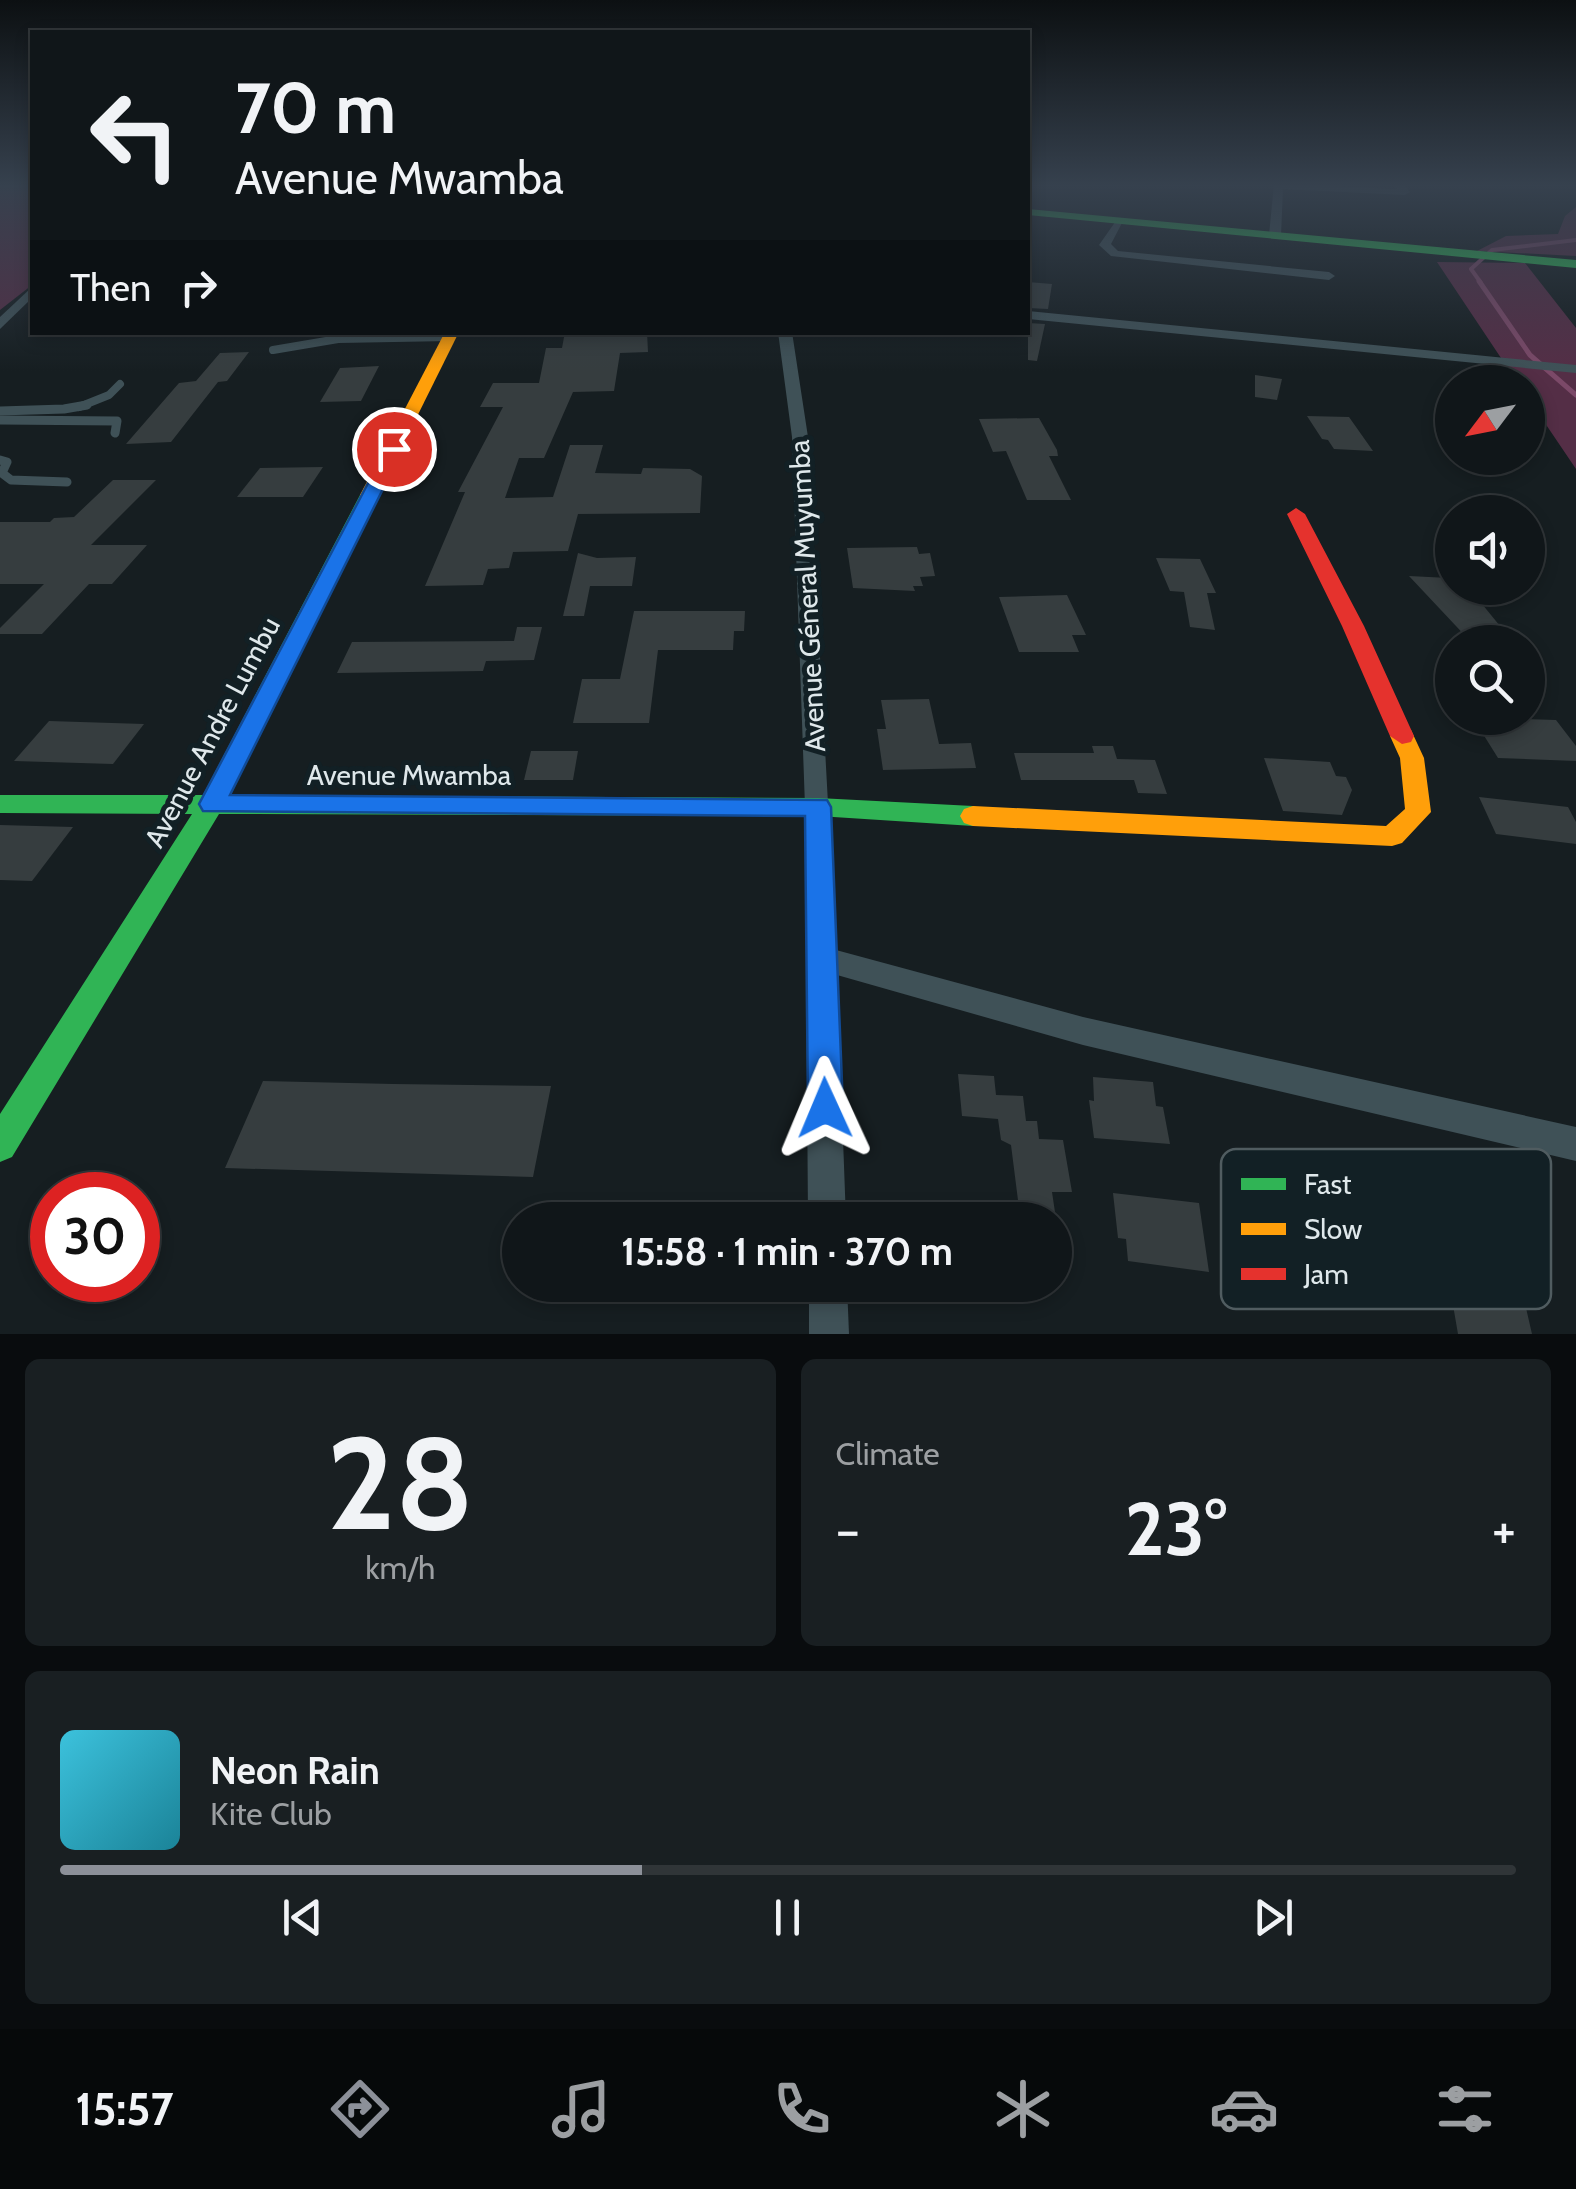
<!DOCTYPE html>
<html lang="en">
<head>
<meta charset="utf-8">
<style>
  :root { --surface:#101619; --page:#191f22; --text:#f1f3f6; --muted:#9c9fa2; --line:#303538; --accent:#8c9099 }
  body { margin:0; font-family:Cabin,sans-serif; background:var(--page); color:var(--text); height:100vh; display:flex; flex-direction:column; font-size:38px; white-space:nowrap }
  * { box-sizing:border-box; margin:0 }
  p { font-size:32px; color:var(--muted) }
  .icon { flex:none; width:55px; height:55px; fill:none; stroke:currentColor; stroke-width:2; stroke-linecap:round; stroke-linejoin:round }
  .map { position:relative; height:1334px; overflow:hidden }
  .details { display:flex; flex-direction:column; gap:25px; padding:25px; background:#090c0e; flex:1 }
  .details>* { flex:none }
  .banner { position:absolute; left:30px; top:30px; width:1000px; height:305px; border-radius:0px; box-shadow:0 5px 15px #0003,0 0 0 2px var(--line); background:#101619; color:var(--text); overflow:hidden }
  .needle { width:65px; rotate:238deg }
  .tools { position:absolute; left:1435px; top:365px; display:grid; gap:20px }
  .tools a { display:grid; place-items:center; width:110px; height:110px; border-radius:50%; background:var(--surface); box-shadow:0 5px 15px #0003,0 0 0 2px var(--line); font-size:50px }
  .speed { position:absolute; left:30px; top:1172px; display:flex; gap:20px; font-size:50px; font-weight:700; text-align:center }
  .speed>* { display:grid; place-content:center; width:130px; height:130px; border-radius:50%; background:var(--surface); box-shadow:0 5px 15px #0003,0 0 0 2px var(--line); line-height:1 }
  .speed .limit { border:15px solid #d22; background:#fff; color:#111 }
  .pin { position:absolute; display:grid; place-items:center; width:85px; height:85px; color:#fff; margin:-42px; border:5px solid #fff; border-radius:50%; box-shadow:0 2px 10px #0007 }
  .me { position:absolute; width:110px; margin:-55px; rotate:359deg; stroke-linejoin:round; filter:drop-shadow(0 0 8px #0008) }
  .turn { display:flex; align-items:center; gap:35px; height:210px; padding:0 40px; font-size:45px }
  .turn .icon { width:130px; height:130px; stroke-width:2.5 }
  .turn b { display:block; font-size:70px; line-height:85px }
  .then { display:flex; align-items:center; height:95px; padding:0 40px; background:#0003; gap:20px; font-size:38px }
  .big { font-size:75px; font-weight:800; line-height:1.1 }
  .details .tile { flex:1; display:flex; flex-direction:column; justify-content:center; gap:15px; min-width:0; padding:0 35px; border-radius:15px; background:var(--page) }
  .details .dial { align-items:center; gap:0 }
  .dial b { font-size:130px; line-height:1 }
  .song { display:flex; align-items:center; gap:30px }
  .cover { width:120px; height:120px; border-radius:15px; background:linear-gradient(135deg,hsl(190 70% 55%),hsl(190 70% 35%)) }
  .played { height:10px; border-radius:5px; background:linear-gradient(90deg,var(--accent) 40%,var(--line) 40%) }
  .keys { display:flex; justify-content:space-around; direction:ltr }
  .heat { display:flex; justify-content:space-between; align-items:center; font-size:55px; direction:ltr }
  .details .tiles { flex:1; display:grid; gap:25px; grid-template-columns:1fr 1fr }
  .tile:last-child { grid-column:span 2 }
  .trip { position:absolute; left:502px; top:1202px; width:570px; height:100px; border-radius:50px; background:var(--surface); box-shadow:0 5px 15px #0003,0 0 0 2px var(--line); font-weight:800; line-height:100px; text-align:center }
  .tab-bar { display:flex; height:160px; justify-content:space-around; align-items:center; background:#06090a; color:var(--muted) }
  .tab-bar .icon { width:70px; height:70px }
  .tab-bar .selected { color:var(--accent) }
  .tab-bar b { font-size:45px; color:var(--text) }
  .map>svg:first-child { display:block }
</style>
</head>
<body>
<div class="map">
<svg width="1576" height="1334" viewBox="0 0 1576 1334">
  <rect width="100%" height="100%" fill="#161e21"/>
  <g fill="#542e46">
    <path d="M0,184H32V285L0,310Z"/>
    <path d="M1576,207V256L1477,251L1506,236L1558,234L1565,216Z"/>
    <path d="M1437,262L1525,263L1576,328V469L1528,398V382H1517Z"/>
  </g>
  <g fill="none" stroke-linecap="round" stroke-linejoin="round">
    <path stroke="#7b4968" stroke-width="4" d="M1481,283L1471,269L1492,250L1576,240"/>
    <path stroke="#7b4968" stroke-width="5" d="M1479,281L1530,355L1576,395"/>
  </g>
  <g fill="#363d3f">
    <path d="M1028,282L1052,284L1048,309L1028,308Z"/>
    <path d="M1028,323L1045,324L1037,361L1028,360Z"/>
    <path d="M565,332H647L648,352L620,353L614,391L573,392L544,458H519L505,498L553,497L570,445H603L595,473L641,474L643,468L690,469L702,476L700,513L578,514L568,551L513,552L509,568L488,569L483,585L425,586L465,492H458L503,407H480L493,383H539L546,348H562Z"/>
    <path d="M249,352L227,381L218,382L171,442L126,444L179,383L196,381L220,353Z"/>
    <path d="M379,366L361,401L320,402L340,368Z"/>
    <path d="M1255,375L1282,379L1277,400L1255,397Z"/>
    <path d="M1307,416L1349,417L1373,451L1334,449L1328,440L1322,439Z"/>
    <path d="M1039,418L1057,450L1058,456H1049L1071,500H1027L1006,451L993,452L979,419Z"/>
    <path d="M323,467L303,497H237L260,468Z"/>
    <path d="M113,480H156L91,545H147L112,584H89L42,634H0V628L44,584H0V522H50L54,518L74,517Z"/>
    <path d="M917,547L919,554L930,553L935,576L920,577L923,586H913L915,591L853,588L847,548Z"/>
    <path d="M578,553L597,558L636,557L632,586H590L584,616H563Z"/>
    <path d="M1156,558L1200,559L1216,593H1207L1215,630L1190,627L1184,592L1170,591Z"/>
    <path d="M1409,576L1449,578L1452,588H1469L1513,642H1471Z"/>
    <path d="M1067,595L1086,635H1072L1079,652H1019L999,597Z"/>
    <path d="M634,611H745L744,631H734L733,650H658L649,723H573L582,679H620Z"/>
    <path d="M517,627H542L534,660L486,661L483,671L337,673L352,642L514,641Z"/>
    <path d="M929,699L939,744L971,743L976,768L883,770L877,729H886L881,700Z"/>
    <path d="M1493,718L1556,720L1576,746V761L1498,758L1483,734L1505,735Z"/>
    <path d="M49,721L144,724L113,764L14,761Z"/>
    <path d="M1092,746H1113L1117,759L1155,760L1167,794L1138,793L1134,780H1021L1014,753H1094Z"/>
    <path d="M531,751H578L573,780H524Z"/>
    <path d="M1264,758L1330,762L1336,776L1346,777L1352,790L1342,815L1283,811Z"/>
    <path d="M1479,797L1568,807L1576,822V844L1496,834Z"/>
    <path d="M0,825L73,827L32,881L0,880Z"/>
    <path d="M958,1074L994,1076L996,1095L1023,1096L1026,1121H1037L1039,1139L1063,1140L1072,1192H1052L1056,1219L1020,1216L1011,1145L1001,1140L998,1119L962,1116Z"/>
    <path d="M1093,1077L1153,1082L1156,1106L1163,1107L1170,1144L1094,1138L1089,1100L1094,1101Z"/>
    <path d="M263,1081L393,1084L551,1086L533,1177L225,1168Z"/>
    <path d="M1396,1165L1452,1180L1455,1195L1503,1208L1532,1334H1458L1449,1282L1412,1271Z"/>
    <path d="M1113,1193L1199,1203L1209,1272L1128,1261L1126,1239L1118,1238Z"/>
  </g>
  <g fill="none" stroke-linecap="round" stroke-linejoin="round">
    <g stroke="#3f5157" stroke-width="8">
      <path d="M273,350L338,339L450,337"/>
      <path d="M79,407L109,395L120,384"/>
    </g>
    <g stroke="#3f5157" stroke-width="9">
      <path d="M0,411L64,409L87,405"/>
      <path d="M0,420L117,421L115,433"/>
      <path d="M0,460L7,462L2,473L11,480L67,482"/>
    </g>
    <g fill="#3f5157" fill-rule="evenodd">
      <path d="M1274,184L1397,189L1393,184H1403L1410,192L1405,195L1283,189L1281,235L1275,238L1269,235Z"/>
      <path d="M1118,218L1123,221L1111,244L1118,251L1329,272L1335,276L1329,280L1111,256L1099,245Z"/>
      <path d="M32,287V298L0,329V317Z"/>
      <path d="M1028,311L1576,365V373L1028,319Z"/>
      <path d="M778,332H792L808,437L836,950L1083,1017L1576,1127V1161L1083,1045L837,975L846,1220H808L805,807L792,437Z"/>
      <path d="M809,1285H847L849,1334H809Z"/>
    </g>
    <g fill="#30b455" fill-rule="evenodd">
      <path d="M1028,209L1576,260V268L1028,215Z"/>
      <path d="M369,490L378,495L229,795L818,798L973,806L982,809L986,816L982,823L973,826L818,816L219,814L12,1157L0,1162V1114L192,814L0,813V795H203L360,495Z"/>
    </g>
    <g fill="#ff9f0a" fill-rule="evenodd">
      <path d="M445,332H459L378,495L369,500L363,499L360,495Z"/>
      <path d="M1402,728L1411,730L1424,758L1431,812L1402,843L1392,846L973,826L964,823L960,816L964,809L973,806L1386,826L1405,809L1400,758L1390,736Z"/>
    </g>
    <path fill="#e5322d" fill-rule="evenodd" d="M1296,508L1305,514L1364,626L1414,736L1411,742L1402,744L1390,736L1342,626L1287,514Z"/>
  </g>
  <linearGradient id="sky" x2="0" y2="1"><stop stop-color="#0c1012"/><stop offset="0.5" stop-color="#36414e"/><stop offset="1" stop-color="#36414e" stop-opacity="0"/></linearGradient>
  <rect width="1576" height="371" fill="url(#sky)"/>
  <path fill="#1a73e8" stroke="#114b97" stroke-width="2.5" d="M394,444L403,449L230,795L827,800L831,807L843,1108L837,1119L825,1124L813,1119L808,1108L805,816L203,811L199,804L386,449Z"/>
  <g text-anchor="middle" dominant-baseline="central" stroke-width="10" stroke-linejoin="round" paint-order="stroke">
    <g font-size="28" fill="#dfe8eb" stroke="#122025">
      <text transform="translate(807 596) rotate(-93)">Avenue Géneral Muyumba</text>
      <text transform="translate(212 732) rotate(-62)">Avenue Andre Lumbu</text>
      <text x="409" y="775">Avenue Mwamba</text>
    </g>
  </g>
  <rect x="1221" y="1149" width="330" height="160" rx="15" fill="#122025" stroke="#505c60" stroke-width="2.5"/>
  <rect x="1241" y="1178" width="45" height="12" fill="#30b455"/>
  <rect x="1241" y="1223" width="45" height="12" fill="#ff9f0a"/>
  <rect x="1241" y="1268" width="45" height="12" fill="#e5322d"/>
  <g font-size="28" fill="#dfe8eb">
    <text x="1304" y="1194">Fast</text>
    <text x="1304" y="1239">Slow</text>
    <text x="1304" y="1284">Jam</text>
  </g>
</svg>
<div class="tools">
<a><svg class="needle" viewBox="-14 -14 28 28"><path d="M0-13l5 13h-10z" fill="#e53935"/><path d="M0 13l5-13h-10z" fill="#9c9fa2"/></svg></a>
<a><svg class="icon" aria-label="sound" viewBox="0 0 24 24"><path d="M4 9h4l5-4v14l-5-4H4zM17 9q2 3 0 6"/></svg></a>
<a><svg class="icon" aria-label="search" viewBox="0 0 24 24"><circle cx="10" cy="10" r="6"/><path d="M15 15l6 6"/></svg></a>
</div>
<div class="speed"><div class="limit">30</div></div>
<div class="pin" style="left:394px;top:449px;background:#d93025"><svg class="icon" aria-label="arrive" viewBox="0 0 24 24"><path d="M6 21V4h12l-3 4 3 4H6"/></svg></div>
<svg class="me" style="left:825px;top:1108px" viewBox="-20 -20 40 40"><path d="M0-17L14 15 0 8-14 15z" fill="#1a73e8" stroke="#fff" stroke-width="4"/></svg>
<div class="trip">15:58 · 1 min · 370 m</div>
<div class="banner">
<div class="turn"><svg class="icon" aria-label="left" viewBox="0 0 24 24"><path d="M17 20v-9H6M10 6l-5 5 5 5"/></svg><div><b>70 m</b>Avenue Mwamba</div></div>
<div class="then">Then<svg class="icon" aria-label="right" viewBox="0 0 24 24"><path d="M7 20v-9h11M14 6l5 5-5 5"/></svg></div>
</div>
</div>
<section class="details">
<div class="tiles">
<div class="tile dial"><b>28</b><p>km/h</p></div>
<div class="tile"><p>Climate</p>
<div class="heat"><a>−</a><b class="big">23°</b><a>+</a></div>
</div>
<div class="tile">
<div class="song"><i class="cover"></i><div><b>Neon Rain</b><p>Kite Club</p></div></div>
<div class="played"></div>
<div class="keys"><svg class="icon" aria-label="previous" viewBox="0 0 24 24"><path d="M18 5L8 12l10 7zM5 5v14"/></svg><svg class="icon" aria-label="pause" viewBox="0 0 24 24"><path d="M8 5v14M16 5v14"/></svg><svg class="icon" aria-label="next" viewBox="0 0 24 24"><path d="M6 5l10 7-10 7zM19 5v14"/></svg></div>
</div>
</div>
</section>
<nav class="tab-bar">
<b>15:57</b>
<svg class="icon selected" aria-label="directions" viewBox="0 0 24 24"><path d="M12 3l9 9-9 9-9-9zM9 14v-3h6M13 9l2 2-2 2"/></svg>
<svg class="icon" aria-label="music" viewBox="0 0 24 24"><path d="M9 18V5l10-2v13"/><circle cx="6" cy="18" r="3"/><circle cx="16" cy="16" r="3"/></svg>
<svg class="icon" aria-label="phone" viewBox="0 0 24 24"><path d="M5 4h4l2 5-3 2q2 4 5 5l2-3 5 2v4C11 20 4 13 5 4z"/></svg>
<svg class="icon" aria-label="climate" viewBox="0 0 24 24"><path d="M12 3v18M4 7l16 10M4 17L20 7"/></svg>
<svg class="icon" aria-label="car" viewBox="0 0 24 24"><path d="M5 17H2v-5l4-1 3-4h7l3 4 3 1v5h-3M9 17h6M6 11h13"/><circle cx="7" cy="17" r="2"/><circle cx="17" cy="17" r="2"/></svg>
<svg class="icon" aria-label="filters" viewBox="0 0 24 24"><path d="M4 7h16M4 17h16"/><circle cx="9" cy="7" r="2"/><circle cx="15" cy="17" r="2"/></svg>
</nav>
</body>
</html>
